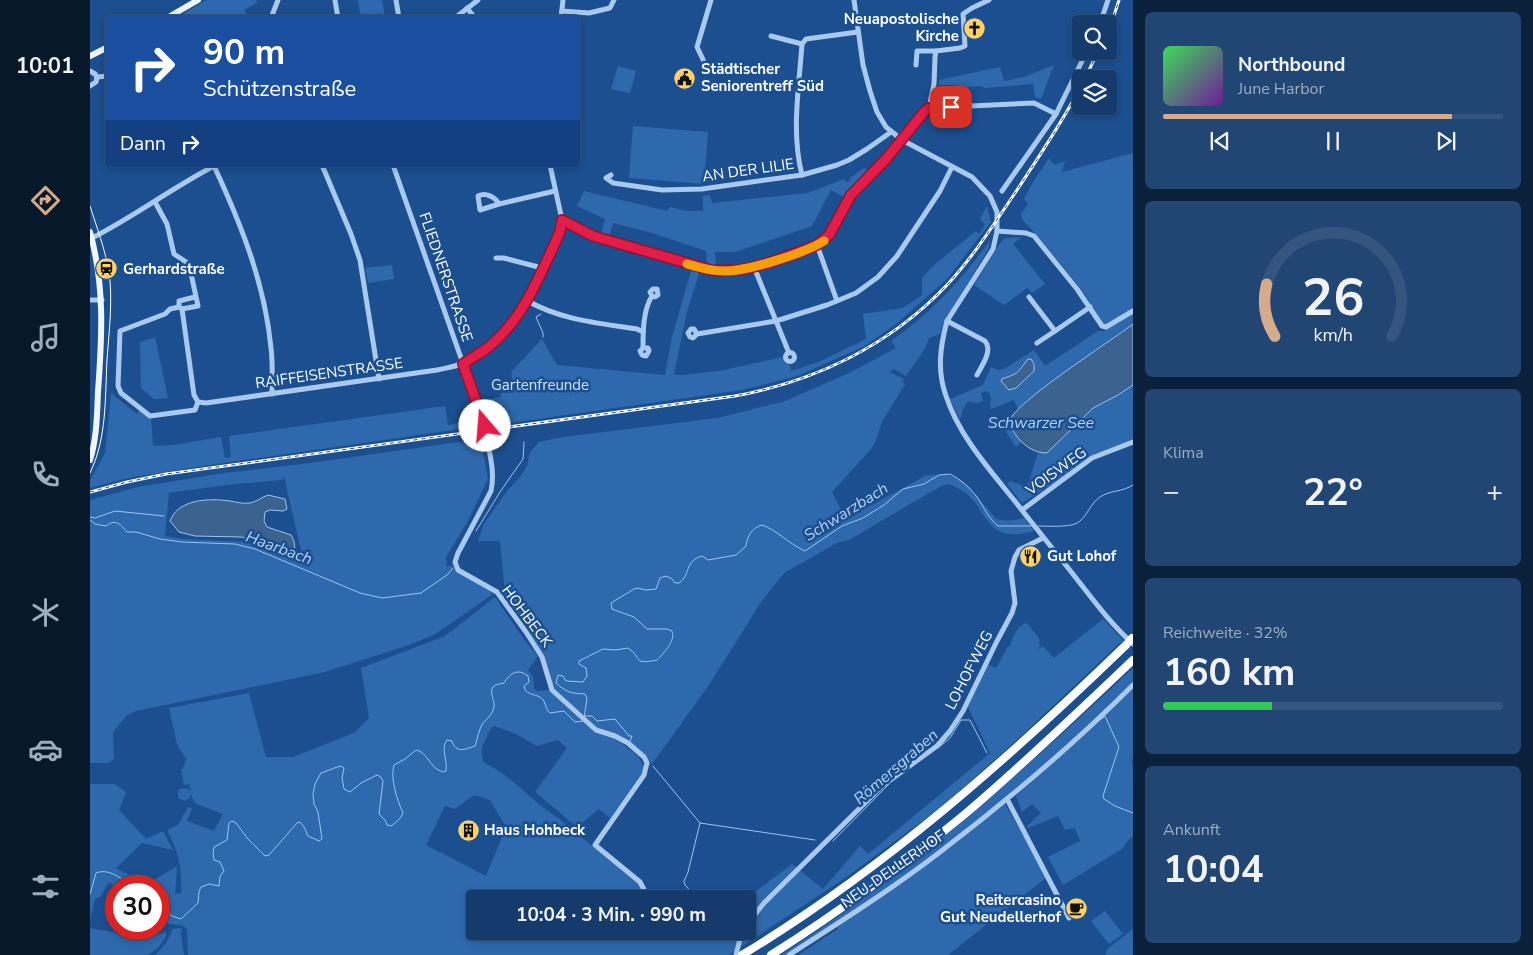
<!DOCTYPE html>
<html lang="de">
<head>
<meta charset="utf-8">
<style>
  :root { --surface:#143b6b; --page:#214673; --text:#f1f3f6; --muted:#9dadc1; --line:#33557e; --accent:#d6ab8b }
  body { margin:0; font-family:"Nunito Sans",sans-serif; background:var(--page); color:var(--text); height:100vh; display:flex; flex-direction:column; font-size:19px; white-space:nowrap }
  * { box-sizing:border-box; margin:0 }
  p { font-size:16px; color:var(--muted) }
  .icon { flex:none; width:28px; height:28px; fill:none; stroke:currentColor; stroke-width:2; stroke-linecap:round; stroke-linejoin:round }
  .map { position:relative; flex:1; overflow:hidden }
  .drawer { display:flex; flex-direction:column; gap:12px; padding:12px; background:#0b203b; width:400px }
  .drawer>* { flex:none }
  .guide { position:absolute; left:15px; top:15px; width:475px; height:152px; border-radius:5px; box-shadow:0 2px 8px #0003,0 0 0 1px var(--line); background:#1a4fa0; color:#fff; overflow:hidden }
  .tools { position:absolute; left:982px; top:15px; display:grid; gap:10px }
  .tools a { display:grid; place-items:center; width:45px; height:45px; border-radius:5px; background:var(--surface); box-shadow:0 2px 8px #0003,0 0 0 1px var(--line); font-size:25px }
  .speed { position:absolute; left:15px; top:875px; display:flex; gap:10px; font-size:25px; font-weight:700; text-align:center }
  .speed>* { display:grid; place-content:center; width:65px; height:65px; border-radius:50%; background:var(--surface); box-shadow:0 2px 8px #0003,0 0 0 1px var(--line); line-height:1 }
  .speed .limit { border:8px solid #d22; background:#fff; color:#111 }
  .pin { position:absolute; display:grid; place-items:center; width:42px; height:42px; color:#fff; margin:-21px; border-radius:10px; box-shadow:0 2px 8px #0006 }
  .me { position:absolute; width:55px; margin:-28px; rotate:342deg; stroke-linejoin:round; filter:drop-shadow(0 0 4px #0008) }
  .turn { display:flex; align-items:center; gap:18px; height:105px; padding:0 15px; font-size:22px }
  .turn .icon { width:65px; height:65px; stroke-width:2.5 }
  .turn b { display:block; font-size:35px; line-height:42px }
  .then { display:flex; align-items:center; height:48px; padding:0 15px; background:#0003; gap:10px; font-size:19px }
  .big { font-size:38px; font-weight:700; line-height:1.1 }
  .drawer .tile { flex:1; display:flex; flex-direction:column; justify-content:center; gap:8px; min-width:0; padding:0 18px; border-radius:8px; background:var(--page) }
  .drawer .dial { align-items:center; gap:0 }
  .dial svg { height:130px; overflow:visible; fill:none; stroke:var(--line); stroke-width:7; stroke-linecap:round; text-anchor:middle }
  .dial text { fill:var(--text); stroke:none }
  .song { display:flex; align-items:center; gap:15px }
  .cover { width:60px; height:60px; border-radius:8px; background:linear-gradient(135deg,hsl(130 70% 55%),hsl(280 70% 35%)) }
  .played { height:5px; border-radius:2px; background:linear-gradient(90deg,var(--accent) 85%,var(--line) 85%) }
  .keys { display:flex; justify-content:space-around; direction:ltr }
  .heat { display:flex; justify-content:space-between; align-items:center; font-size:28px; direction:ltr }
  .charge { height:8px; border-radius:4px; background:linear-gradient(90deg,#34c759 32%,var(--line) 0) }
  .trip { position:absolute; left:376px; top:890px; width:290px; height:50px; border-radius:5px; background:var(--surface); box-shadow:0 2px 8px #0003,0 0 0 1px var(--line); font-weight:700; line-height:50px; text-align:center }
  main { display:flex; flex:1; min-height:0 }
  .dock { display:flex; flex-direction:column; width:90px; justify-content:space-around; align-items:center; background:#08182b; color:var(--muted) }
  .dock .icon { width:35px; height:35px }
  .dock .active { color:var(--accent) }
  .dock b { font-size:22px; color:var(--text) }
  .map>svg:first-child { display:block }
</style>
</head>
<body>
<main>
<nav class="dock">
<b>10:01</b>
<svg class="icon active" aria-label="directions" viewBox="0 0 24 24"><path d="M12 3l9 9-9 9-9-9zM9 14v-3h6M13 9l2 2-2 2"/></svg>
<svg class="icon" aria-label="music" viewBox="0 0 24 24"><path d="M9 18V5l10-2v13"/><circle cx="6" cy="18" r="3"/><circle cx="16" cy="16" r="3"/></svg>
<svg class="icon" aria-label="phone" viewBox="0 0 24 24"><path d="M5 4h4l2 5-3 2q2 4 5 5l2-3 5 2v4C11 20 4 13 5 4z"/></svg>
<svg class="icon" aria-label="climate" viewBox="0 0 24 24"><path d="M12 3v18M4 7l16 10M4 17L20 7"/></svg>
<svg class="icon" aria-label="car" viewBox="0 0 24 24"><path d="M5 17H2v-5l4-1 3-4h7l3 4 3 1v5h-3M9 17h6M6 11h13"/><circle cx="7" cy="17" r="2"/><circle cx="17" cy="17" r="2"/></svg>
<svg class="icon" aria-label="filters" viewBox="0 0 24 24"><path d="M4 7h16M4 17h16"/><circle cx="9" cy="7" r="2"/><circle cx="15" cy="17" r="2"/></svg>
</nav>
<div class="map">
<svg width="1043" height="955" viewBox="0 0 1043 955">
  <rect width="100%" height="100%" fill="#1b4f8f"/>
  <g fill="#2e69ad" fill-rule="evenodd">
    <path d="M116,0H165L168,2L154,10L157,15L154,17H88Z"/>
    <path d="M268,0H292L295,17H271Z"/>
    <path d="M964,65L951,99L945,97L943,84L895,88L891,86L866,88L865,85H849V80L910,67L914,81L934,77Z"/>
    <path d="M528,66L546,71L540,93L521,89Z"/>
    <path d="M543,126L618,132L614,184L539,178Z"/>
    <path d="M1043,153V309L1014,325C1005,316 1001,302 993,292C974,267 953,243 932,219L931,214L938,204L934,199L943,182L959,158L964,165L975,161L972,172Z"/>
    <path d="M774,168L779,172L754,197L741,190L722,226L645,252H625L626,265L617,264L616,251L562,233L523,223L519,237L511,235L515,219L487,206L494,191L577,211L580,207L597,211H613V196L620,195L622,203L718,193L754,179L756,182L760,181V178Z"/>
    <path d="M897,206L901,222L857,279L806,324L773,347L707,376L652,390L398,426L390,400L411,397V393L424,392L421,372L452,339L467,365L575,375L582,337L602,268L610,270L597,312L584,374H581L590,375L629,371L693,357L694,362L700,365L701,371L731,361L776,339L773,314L813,308L832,295V278L844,265L886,231L889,234L895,224L890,219Z"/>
    <path d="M931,237L923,244L955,284L942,293L937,288L914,305L884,285L910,243L915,238Z"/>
    <path d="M900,240L899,248L855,320L850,334L839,338C834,354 825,362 816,376L803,369L800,372L814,379L812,382L815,384L792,422L786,440L782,448L742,492L756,519L835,476C870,470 876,482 896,507C900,511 903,517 907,519C916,522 926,520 934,518L944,531C927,536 909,537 898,521C892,514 888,505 882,499C876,492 868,488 859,484L851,486L759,540L747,543L694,573L671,602L619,685L562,764L544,746L531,743C540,749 553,758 554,770L520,818L509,809L487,827L445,792L477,748L468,740L447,746L426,734L404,726C399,730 399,732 397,737C391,749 391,748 393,762C421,775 442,802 468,818L535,873L550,883L555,899H385V931H658V900L665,892L702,864L733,889L770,846L778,854L900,753L878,707L897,664L906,668L918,646L920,647C921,638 928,625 937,623L949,638L950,646L946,650L953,646L964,658L1013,619L1033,640L927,740L850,808L755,878L639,955H98L97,929L91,925L79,924L69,918V886L26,887L19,882L11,896L5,899L0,920V784H25L36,792L29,810L56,839L73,831L83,850L52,843L26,868L57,884L87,866L85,895L87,893L91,894C92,868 89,853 77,830L88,825L98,807L102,808L97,821L124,831L133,814L104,803L105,801L103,800L101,794L99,799L95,801L88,798V792L90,789L96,788L101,791L99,784L94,785L91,769H93L96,759L87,744L79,708L159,693L176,757H203L264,733L279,718L271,668L355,636L405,597L433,638L448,656L438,670L443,677L444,688L446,691L459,690L455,673L439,629L415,595L410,541H388L393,525L418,490L430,477L437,466L440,452L449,442L473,437L628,418L695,401L759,373L806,348L801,341C843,311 870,282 900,240ZM384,795L400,800L416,827L396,876L336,845L355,806L365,809Z"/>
    <path d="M302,265L304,279L278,283L275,268Z"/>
    <path d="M1043,314V324L951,391L928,409L924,400L901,409L900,404L901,398L898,391L891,393L893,401L886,403L878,401L873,409L870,420L860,399L893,385L901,367L908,370L914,369L944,350L955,366L1008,331H1013Z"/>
    <path d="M65,337L78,398L64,399L51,388L50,342Z"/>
    <path d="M1043,385V440L1003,456L976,476L932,503L917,484L920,481L936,487C942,477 943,465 948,453H957L1003,408L1028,395Z"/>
    <path d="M21,393L47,414L50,409L61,416L63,446L83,445L131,437L135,458L141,457L139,436L355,406L358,425L388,419L391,426L106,467L38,478L0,488V480L15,453Z"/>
    <path d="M924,414C915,425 925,433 932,442L926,447L908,420Z"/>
    <path d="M391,439L398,479L378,521L356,557L357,567L360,565C372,578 391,581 403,594L344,635L316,646L235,672L46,711L36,716L23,732L24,759L18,763H0V500L48,487L134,473L205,465ZM194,477L214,563L188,552L155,542L94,539L75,536L79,493L136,485L192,480Z"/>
    <path d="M1043,668V682C1002,721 961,760 917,797C847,855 772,906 695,955H691C820,873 932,772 1043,668Z"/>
    <path d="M1043,689V762L1040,755L1043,767V837L1038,840L1032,849L973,885L958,857L990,841L985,828L975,830L968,816L938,828L937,826L951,813L942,804L932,812L926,796Z"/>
    <path d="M915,804L957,877L858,955H708L748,929L747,927L849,855Z"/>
    <path d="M1015,911L1033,934L1019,944L1001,921Z"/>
    <path d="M0,928L50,937L51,935L61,937L76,932V936L69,947L58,955H0Z"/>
    <path d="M92,928L91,934L94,955H65C73,948 80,939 82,929Z"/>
    <path d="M1043,929V955H1016L1017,949Z"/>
  </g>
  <g fill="#3c6290" stroke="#9cc4f0">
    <path d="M1043,324V385L1028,395L1003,408L957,453C945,453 936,447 928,438C925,433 919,428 920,421C922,404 1024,339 1043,324Z"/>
    <path d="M938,359H941L944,364V371L926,388L919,390L911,381L912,379C931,372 926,374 938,359Z"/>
    <path d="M178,495L195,499L197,509L193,511L180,510L175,512L174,521L177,527L201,535L204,541L205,551L203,552L189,546L151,537L105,536L89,532L80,521C88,499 119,498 140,501C146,502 153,504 160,503C166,502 172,497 178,495Z"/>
  </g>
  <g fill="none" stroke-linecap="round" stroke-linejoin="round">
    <g stroke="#9cc4f0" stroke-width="1">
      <path d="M451,314L446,317L453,333V337"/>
      <path d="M0,517L5,518L25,511L74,516"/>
      <path d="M0,520L5,524L16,526C26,518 31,525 37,532H46L70,539L92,542L145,544L165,549L270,593L292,598L331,593L357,575L363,568"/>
      <path d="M948,526C958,526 984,528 990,521C998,514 1001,503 1010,497C1020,490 1033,492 1043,485"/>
      <path d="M386,531L410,492L433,459L434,442"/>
      <path d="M495,716H502L507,721L525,719L539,736H542L540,741"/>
      <path d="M494,718L497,698L495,694C481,693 477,693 466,683L468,675L473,676L476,681L493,682L497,676L496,668L489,664V661L513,649L525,650L538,648C553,658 542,665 567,660C574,653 586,640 582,631L577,629H557L544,617L522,609L521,603L544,589L547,588L556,590L566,589L570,578L576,576L582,579L585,583H589C601,575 594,561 612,556L618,560L646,555L656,546C657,536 662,528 672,525C687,530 699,544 715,551L752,526L773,518L794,505L813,489L834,484L849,475L860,474C870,479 880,488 887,497C894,507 898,518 908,526H941"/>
      <path d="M1010,720L1015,716L1029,747L1013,796L1014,799L1025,806L1043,813"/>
      <path d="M848,748L860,738L871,720H880L897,753"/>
      <path d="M563,766L610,823L725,840"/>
      <path d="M743,841L799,784"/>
      <path d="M0,894L6,873C18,868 32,878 40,886"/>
      <path d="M608,899L595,885L594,881L598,872L610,823"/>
      <path d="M69,902L82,916L91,919L108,903L109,891L111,887L119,884L129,886L130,876L134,871L130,862L124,860L123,853L124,847L137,840L139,823L142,821L146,823L158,839L175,856L179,855L207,823L210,822L214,827L218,836L229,841L232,839L228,812L224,804L223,794L225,784L231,773L250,766L254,768L252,778L254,789L260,792L271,783L287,775L291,777L293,781L289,814L295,820L297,825L301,826C306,822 311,819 313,813C307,800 300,778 304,765L315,759L326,750C338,752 339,768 353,772L356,771C358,761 350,748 357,740L362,741C366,753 374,750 385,746C387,740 389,729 393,723C398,718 402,715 404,707C405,700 399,693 403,687C406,684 409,684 414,683C420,673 428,668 438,676L439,682L434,686L435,690C441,696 446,694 451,698C456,701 455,709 460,713L474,711L485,722L493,721"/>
    </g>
    <path stroke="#3d69a0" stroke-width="5" stroke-dasharray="5 2.5" stroke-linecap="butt" d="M395,426L397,438"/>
    <g stroke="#a9c9ee" stroke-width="5">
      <path d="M245,0L248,18"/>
      <path d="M306,0L309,18"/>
      <path d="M764,0L773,65L780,91L787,112L796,127L812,140L882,177L900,196L907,212V231L903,249L857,321C850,347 847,371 856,396C870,439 904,474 931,509C949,532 968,555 986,578C1004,601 1021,624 1043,644"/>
      <path d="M377,8L385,18"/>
      <path d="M472,11L499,13L520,8L524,0"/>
      <path d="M181,18L188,0"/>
      <path d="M365,18L388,0"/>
      <path d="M471,18L473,0"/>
      <path d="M1010,24L1018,0"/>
      <path d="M681,36L712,44"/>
      <path d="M826,65L827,51H846"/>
      <path d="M618,70L607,47L621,0"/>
      <path d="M0,71L5,74L7,77"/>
      <path d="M7,77L18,76"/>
      <path d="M0,86L6,82L7,77"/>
      <path d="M839,108L844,84L845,57L846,51L870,48L875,46L873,14L882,8L899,0"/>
      <path d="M232,165L261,234L270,260L289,379"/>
      <path d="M303,165L395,426"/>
      <path d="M124,166C151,224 175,284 181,348C183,363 182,378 182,394"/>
      <path d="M521,175L516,178L523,183L572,190L612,189L712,175L747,165L759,160L777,149L801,132"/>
      <path d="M712,175C701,133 709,87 712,44L716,39L768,32"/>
      <path d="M912,191L966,114L997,51"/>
      <path d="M65,202L77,224L84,254L99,264L108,306L92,309L89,307L80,309L75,314L30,331L28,386L31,393L60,416L105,410L108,402"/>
      <path d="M409,204C405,197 396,192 388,196L390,210L409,204L465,191"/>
      <path d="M472,220L503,236L621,270C658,274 693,258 727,245L739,235L761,195L796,159L834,112L839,108L944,103L966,114"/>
      <path d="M907,231L936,233L944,236L987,289L1012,326L1016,327L1043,311"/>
      <path d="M0,239C44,217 83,187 126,165"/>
      <path d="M727,245L747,301"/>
      <path d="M406,258H414L452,268"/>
      <path d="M664,267L699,353"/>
      <path d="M939,297L965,331L1000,307"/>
      <path d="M0,300H12"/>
      <path d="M436,300C470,320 509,323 547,329L553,332"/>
      <path d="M89,307V301L105,297"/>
      <path d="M92,309L104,395L108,402"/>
      <path d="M857,321L895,341C903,351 892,365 887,375"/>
      <path d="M607,334L604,329H601L598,333L600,337L603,338L607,334L686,321L737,305L766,293L788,277L807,256L850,191L862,167"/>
      <path d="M947,343L965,331"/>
      <path d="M553,348H558L559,351L556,356L552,355L550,351L553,348C553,332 553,310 562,296L560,292L563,289H567L568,295L565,297L562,296"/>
      <circle cx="700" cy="357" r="4.5"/>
      <path d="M108,402L116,403L347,370C355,368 366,367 373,363C425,340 447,279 470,231L472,220L460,165"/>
      <path d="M397,438C400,456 405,473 401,491L368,553L365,562L368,570L407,592L436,632L452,657L462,690L506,730L525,736L538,743L554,757L557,763L554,775L505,845L550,882L559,899"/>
      <path d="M932,510L1002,458L1043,442"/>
      <path d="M917,799L979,918"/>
      <path d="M658,923L674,903L792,786L847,746L860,731L873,711L907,641L922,613L925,603L921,571L925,557L929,550L953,538"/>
      <path d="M640,931L650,935"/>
      <path d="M646,955L652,931"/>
      <path d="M699,955C750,922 802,889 850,852C917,801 983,745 1043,685"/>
    </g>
    <g stroke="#f0f6ff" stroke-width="6">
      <path d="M77,18L108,0"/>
      <path d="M0,56L18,47"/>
      <path d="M0,232C15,286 12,337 8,392C7,414 7,438 0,460"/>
    </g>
    <g stroke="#fff" stroke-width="8">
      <path d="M652,955C794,869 917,760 1036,645"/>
      <path d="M681,955C749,912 813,865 875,814C933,765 988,712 1043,660"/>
    </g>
    <path stroke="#fff" stroke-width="1" d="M0,206C7,228 15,249 19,272C23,301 19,331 17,360C15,398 17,438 0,473"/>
    <defs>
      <g id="rail">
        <path d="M1019,31L1029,0"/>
        <path d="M995,79L1008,51"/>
        <path d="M0,492L37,482L76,474L645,396C726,381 800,345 857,285C883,257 904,224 925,193C948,158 972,123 991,86"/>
      </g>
    </defs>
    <use href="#rail" stroke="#fff" stroke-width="3"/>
    <use href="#rail" stroke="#1b4f8f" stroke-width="1" stroke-dasharray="4" stroke-linecap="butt"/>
    <path stroke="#fff" stroke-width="8" d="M1036,645L1042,638"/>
  </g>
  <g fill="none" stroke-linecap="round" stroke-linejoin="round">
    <defs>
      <path id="route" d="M395,426L373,364C382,357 394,352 402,344C435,316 452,270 470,232L472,220L503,236L621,270C658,274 693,258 727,245L739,235L761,195L796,159L834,112L839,108L861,107"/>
    </defs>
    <use href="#route" stroke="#92132f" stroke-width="12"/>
    <use href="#route" stroke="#e11d48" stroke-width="9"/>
    <path stroke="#f59e0b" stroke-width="9" d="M597,264C610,268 624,272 638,271C660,270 715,253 734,241"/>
  </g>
  <defs>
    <symbol id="church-disc" viewBox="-11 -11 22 22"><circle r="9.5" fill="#ffd166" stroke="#1b4f8f"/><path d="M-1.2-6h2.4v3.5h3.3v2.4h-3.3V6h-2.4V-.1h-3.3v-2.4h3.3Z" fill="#111"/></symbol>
    <symbol id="civic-disc" viewBox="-11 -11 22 22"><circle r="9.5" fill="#ffd166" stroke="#1b4f8f"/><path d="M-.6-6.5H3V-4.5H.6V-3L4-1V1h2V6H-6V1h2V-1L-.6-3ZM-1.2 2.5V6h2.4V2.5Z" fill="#111"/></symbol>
    <symbol id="station-disc" viewBox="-11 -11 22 22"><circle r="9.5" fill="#ffd166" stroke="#1b4f8f"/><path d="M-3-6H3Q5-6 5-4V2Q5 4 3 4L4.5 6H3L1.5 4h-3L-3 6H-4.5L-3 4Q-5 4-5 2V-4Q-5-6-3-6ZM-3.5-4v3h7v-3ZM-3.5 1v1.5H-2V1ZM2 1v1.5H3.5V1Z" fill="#111"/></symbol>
    <symbol id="restaurant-disc" viewBox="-11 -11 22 22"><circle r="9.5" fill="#ffd166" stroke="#1b4f8f"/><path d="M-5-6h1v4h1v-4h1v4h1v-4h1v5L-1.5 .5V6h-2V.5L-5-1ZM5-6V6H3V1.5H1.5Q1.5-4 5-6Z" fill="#111"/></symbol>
    <symbol id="building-disc" viewBox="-11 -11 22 22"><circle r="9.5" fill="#ffd166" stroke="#1b4f8f"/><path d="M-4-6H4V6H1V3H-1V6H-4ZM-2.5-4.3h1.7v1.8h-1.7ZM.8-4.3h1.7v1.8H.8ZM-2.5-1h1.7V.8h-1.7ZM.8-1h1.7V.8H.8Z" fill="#111"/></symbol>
    <symbol id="cafe-disc" viewBox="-11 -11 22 22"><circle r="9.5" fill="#ffd166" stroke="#1b4f8f"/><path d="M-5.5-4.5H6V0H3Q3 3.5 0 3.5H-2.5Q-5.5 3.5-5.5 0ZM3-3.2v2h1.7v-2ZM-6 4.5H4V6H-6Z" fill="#111"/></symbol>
  </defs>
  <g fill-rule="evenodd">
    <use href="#church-disc" x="872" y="16" width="25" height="25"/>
    <use href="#civic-disc" x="582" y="66" width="25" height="25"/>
    <use href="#station-disc" x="4" y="256" width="25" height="25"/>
    <use href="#restaurant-disc" x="928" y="544" width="25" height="25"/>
    <use href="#building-disc" x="366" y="818" width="25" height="25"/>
    <use href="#cafe-disc" x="974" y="896" width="25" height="25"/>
  </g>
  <g text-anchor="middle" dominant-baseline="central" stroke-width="5" stroke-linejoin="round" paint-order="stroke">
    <g font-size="15" font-weight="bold" fill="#fff" stroke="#1b4f8f" text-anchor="start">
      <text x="869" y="19" text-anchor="end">Neuapostolische<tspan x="869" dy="17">Kirche</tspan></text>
      <text x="611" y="69">Städtischer<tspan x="611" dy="17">Seniorentreff Süd</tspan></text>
      <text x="33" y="269">Gerhardstraße</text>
      <text x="957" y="556">Gut Lohof</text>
      <text x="394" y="830">Haus Hohbeck</text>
      <text x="971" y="900" text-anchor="end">Reitercasino<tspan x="971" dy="17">Gut Neudellerhof</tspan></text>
    </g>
    <g font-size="15" fill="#fff" stroke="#1b4f8f">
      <text transform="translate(658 170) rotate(-8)">AN DER LILIE</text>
      <text transform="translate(356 277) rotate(71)">FLIEDNERSTRASSE</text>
      <text transform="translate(239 373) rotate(-8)">RAIFFEISENSTRASSE</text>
      <text transform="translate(966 471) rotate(-36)">VOISWEG</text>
      <text transform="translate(437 616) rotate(53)">HOHBECK</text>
      <text transform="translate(879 670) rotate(-63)">LOHOFWEG</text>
      <text transform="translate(803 869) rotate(-35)">NEU-DELLERHOF</text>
    </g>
    <g font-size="15" fill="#cfe3fa" stroke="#1b4f8f">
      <text x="450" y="385">Gartenfreunde</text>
    </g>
    <g font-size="16" font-style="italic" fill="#b5d3f5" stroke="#1b4f8f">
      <text x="951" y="423">Schwarzer See</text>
      <text transform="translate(756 512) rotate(-32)">Schwarzbach</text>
      <text transform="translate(189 548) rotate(20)">Haarbach</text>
      <text transform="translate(806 767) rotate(-41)">Römersgraben</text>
    </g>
  </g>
</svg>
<div class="tools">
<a><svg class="icon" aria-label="search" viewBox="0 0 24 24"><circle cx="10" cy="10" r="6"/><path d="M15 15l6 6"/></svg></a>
<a><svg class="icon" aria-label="layers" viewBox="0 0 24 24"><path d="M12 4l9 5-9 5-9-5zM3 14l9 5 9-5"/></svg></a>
</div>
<div class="speed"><div class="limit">30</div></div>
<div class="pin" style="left:861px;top:107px;background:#d93025"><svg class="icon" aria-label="arrive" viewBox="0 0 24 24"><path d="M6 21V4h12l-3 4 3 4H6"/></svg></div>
<svg class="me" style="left:395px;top:426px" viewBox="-20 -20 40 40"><circle r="19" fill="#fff"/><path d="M0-13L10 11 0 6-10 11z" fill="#e11d48"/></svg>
<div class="trip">10:04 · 3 Min. · 990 m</div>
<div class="guide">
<div class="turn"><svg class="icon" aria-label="right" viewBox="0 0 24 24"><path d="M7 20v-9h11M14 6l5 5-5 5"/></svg><div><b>90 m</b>Schützenstraße</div></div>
<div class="then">Dann<svg class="icon" aria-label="right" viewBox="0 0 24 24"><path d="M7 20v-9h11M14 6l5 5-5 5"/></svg></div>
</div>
</div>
<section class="drawer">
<div class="tile">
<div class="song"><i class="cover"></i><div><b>Northbound</b><p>June Harbor</p></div></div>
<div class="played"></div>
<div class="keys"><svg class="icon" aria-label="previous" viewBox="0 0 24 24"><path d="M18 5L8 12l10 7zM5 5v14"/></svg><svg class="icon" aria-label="pause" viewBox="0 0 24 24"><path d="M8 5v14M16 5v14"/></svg><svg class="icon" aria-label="next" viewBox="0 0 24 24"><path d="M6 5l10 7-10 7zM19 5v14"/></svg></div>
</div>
<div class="tile dial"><svg viewBox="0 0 100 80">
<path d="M14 69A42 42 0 1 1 86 69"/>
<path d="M14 69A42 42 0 0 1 9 37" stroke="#d6ab8b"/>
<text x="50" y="56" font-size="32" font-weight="700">26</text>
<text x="50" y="72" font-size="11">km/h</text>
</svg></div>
<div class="tile"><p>Klima</p>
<div class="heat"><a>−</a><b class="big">22°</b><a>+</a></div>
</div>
<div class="tile"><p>Reichweite · 32%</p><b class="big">160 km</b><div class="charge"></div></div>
<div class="tile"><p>Ankunft</p><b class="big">10:04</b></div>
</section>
</main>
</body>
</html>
